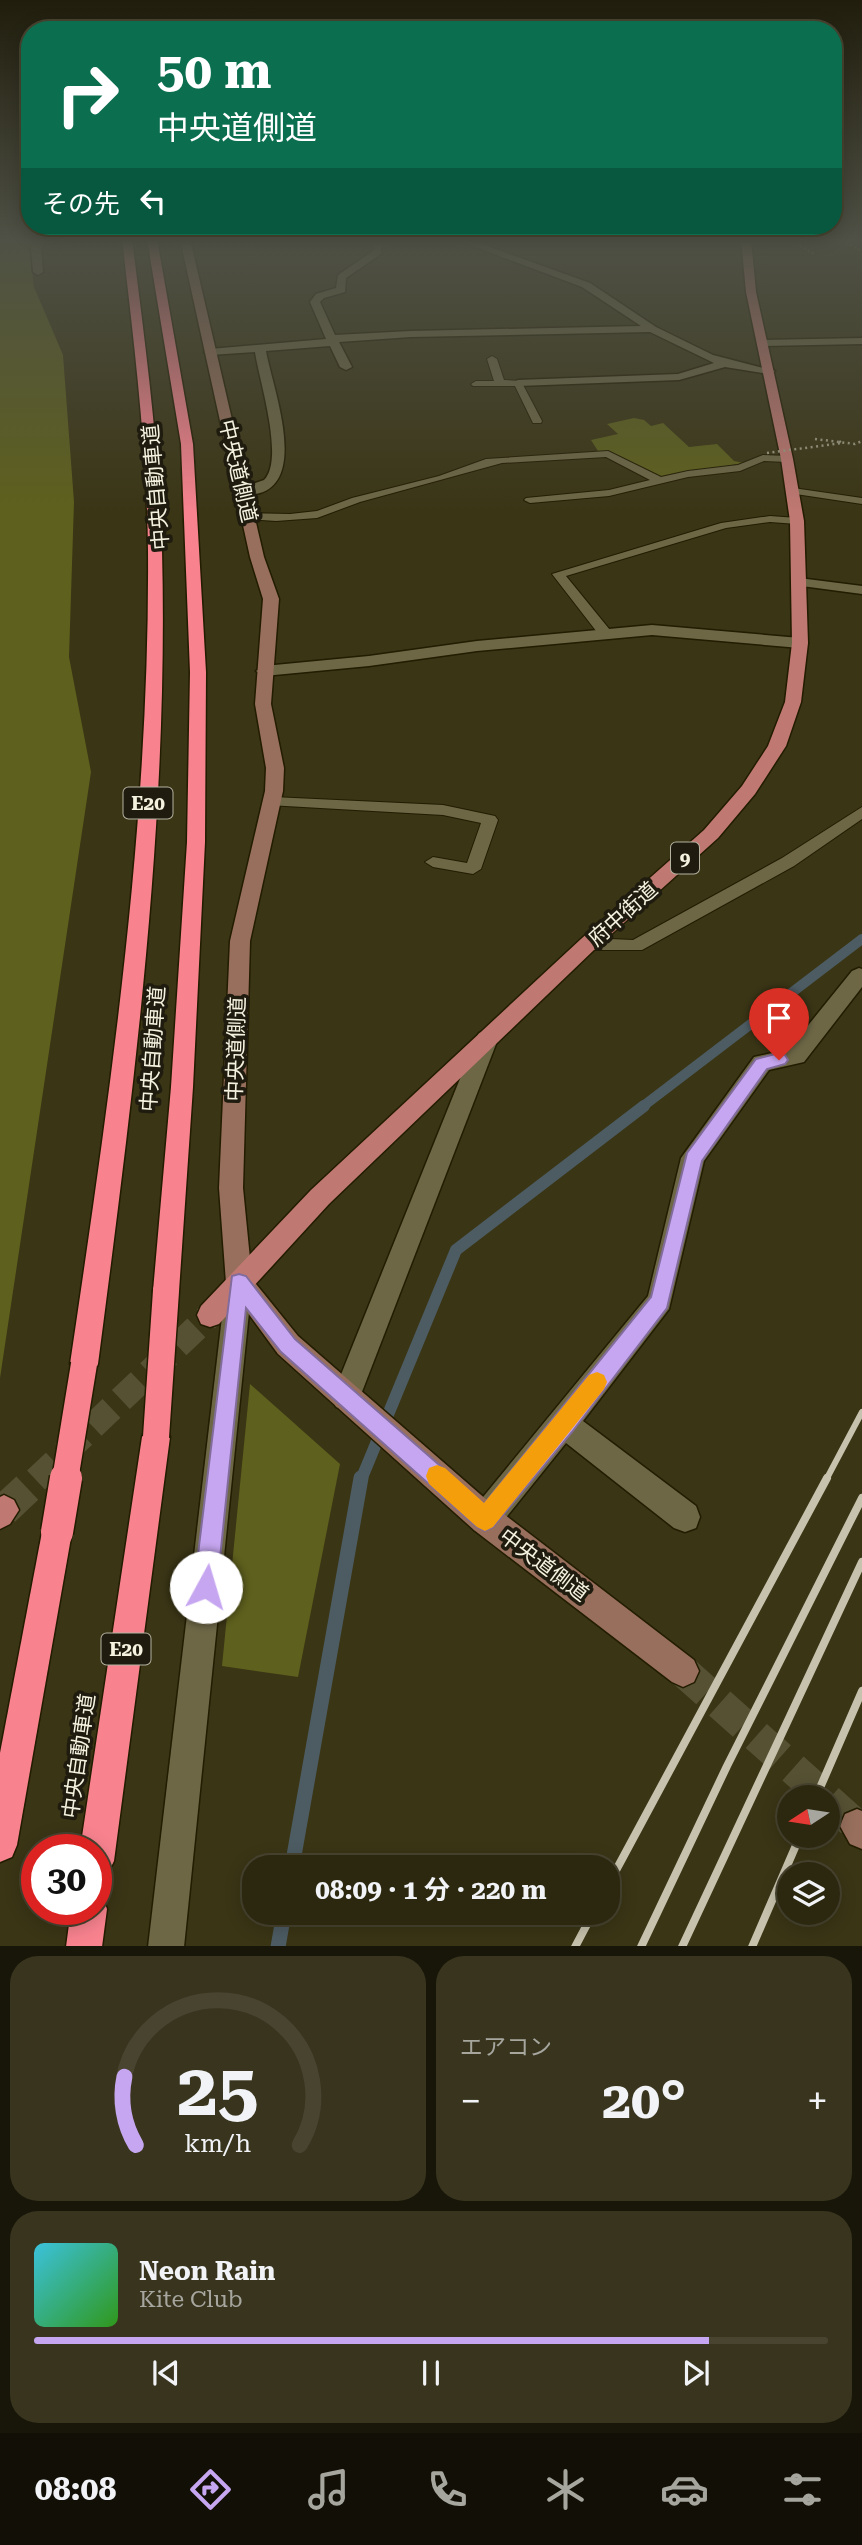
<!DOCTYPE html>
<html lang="ja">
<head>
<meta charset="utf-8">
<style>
  :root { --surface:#2c2810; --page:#38341e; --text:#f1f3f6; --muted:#a6a69f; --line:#484430; --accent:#c6a6f0 }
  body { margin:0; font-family:"Roboto Serif","Noto Sans JP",serif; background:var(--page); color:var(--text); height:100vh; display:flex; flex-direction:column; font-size:26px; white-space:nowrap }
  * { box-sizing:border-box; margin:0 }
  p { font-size:23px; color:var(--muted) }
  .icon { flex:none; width:38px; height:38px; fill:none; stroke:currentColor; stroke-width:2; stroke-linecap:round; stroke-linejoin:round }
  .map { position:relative; height:1946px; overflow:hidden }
  .side { display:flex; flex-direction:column; gap:10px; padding:10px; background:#181609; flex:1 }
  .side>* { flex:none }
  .hud { position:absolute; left:21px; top:21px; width:821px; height:214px; border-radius:28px; box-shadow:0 4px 18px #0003,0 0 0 2px var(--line); background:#0b6e4f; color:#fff; overflow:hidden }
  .needle { width:46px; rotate:258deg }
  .controls { position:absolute; left:777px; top:1785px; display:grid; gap:14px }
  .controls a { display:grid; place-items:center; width:63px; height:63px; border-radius:50%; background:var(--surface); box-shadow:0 4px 18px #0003,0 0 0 2px var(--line); font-size:35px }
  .speed { position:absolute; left:21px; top:1834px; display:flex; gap:14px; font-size:35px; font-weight:700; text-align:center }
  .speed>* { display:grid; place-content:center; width:91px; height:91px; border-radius:50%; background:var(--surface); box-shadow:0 4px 18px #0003,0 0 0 2px var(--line); line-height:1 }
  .speed .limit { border:10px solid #d22; background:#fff; color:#111 }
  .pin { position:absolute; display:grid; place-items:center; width:60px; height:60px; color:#fff; margin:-72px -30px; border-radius:50% 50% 50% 0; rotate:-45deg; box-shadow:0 0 7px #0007 }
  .pin .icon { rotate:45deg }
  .me { position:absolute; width:77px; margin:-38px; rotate:6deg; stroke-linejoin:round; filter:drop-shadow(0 0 5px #0008) }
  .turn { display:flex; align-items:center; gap:24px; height:147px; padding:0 21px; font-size:32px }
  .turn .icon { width:91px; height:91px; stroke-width:2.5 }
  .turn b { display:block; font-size:49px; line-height:60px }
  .then { display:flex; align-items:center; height:66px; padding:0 21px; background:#0003; gap:14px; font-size:26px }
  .big { font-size:52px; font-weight:700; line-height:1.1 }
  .side .tile { flex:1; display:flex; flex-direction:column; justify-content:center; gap:10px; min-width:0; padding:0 24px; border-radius:28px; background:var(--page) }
  .side .dial { align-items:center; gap:0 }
  .dial svg { height:182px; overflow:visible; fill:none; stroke:var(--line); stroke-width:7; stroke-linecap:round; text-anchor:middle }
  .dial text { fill:var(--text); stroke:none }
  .song { display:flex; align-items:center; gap:21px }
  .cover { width:84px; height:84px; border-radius:10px; background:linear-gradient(135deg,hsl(190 70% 55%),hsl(110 70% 35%)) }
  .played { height:7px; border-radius:4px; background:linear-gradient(90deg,var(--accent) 85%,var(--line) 85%) }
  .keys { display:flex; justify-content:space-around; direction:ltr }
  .heat { display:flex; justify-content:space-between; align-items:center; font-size:38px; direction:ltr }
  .side .tiles { flex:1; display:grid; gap:10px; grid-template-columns:1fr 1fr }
  .tile:last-child { grid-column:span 2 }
  .trip { position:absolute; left:242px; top:1855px; width:378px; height:70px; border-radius:28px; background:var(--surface); box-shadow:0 4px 18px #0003,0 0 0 2px var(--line); font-weight:700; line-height:70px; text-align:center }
  .dock { display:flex; height:112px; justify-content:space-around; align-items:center; background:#121006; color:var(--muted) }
  .dock .icon { width:49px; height:49px }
  .dock .current { color:var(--accent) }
  .dock b { font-size:32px; color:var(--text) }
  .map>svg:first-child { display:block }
</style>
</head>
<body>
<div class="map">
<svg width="862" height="1947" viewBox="0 0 862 1947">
  <rect width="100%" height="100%" fill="#3a3515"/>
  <g fill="#5e601d">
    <path d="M0,239H34L29,247L34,287L63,355L74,502L69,657L91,772L0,1378Z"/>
    <path d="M634,418L644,420L651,426L663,423L689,447L717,444L734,461L744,463L659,477C633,467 629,455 598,451L591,440L618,434L607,424Z"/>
    <path d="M250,1384L340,1464L298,1677L222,1666Z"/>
  </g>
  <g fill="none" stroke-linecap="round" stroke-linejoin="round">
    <path stroke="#4d5c63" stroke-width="10" d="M642,1107L862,939"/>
    <path stroke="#4d5c63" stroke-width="12" d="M361,1480L456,1250L644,1106"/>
    <g stroke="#4d5c63" stroke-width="15">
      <path d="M292,1867L361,1478"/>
      <path d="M278,1947L284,1913"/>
    </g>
    <g stroke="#565133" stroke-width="32" stroke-dasharray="32 17" stroke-linecap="butt">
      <path d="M683,1671L825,1797"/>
      <path d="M828,1800L857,1826"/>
    </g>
    <path stroke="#565133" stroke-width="26" stroke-dasharray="26 13" stroke-linecap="butt" d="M36,1480L210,1315"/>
    <path stroke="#565133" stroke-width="32" stroke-dasharray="32 17" stroke-linecap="butt" d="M4,1510L38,1478"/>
    <defs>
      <g id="lane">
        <path d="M387,239H404L376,246L372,244Z"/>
        <path d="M492,356L497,359L504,380L521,381L542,421L541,423H533L515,386H473L471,384L476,381H494L487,359Z"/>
        <path d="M608,451L661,477L688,471L738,465L763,455L787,456L792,459L787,462L764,461L740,471L688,477L609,496L530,503L524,500L526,498L609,490L650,480L606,457L502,463L360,502L317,518L276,521L248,519L242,516L248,513L290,514L317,511L352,498L439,476L486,459Z"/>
        <path d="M793,488L862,498V504L789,493V489Z"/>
        <path d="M770,516L797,518L803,521L797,524L770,522L726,528L566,576L610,630V636H600L552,574L721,523Z"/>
        <path d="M273,797L443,805L495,816L498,820L481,869L473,874L433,867L425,862L433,857L467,863L481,823L443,815L268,805L265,802L268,799Z"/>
        <path d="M862,807V819L794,866L642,950H588L579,944L588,938L633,940L782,858Z"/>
      </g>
      <g id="street">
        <path d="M38,239H47L41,248L43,272L38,275L33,272L31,248Z"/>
        <path d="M367,239H377L382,244L381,254L346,278L345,292L324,298L320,302L335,335L411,331L641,326L582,287L454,239H468L590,283L656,327L713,355L775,371L769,374L725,367L679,380L518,386L512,383L518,380L678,374L714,363L650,332L411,337L339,342L352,367L346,370L340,367L330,346L266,351C272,386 308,478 260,493C253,495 246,496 238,495V489L264,480C285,459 259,380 255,352L210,355L204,352L210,349L326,339L310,302L316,294L336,288L338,275L373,251L374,247Z"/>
        <path d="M862,338V344L763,346L758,343L763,340Z"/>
        <path d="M799,578L862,586V594L794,585L792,582Z"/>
        <path d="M652,625L800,638L808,643L800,648L652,635L477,651L369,666L264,676L256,671L264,666L369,656L477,641Z"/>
        <path d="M859,968L862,969V987L804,1062L769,1070L704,1161L669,1309L583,1421L696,1506L700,1517L696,1528L685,1532L674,1528L566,1443L496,1530L485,1534L474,1530L470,1519L474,1508L648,1296L681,1158L754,1057L789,1049L852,971Z"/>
        <path d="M487,1031L495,1033L498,1039L360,1397L356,1407L346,1410L336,1407L332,1397L476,1039L479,1033Z"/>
        <path d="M239,1271L248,1275L252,1283L184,1947H148L226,1283L230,1275Z"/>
      </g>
      <g id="secondary">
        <path d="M180,239H190L264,557L279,599L271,704L284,768L283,791L250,941L243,1188L252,1279L298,1336L496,1508L694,1660L699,1671L694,1682L683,1687L672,1682L474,1530L278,1354L226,1283L219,1188L230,941L265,791L266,768L255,704L263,599L250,557Z"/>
        <path d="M857,1809L862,1811V1849L850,1844L840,1826L845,1814Z"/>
      </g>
      <g id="primary">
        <path d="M741,239H751L756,292L793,459L804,521L808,643L801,702L786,746L755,794L718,838L595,949L329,1204L219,1324L210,1327L201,1324L197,1315L201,1306L311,1190L581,939L704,830L742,786L768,746L785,702L792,643L790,521L781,459L746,292Z"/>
        <path d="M4,1495L14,1500L19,1510L10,1524L0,1529V1497Z"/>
      </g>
      <g id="highway">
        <path d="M122,239H132C145,343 159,446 162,550C169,823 133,1094 98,1364L94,1373L84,1377L74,1373L70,1364C110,1094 150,824 148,551C147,447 134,343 122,239Z"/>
        <path d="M147,239H157L193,444L206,672L205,842L193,1087L179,1291L175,1299L166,1303L157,1299L153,1291L171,1087L187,842L190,672L181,444Z"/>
        <path d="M156,1423L166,1427L170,1437L114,1861L108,1873L96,1879V1850H80L142,1437L146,1427Z"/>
        <path d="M57,1517L68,1521L72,1532L17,1845L12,1857L0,1862V1753L42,1532L46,1521Z"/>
        <path d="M96,1894L102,1896L107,1909L102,1947H66L71,1909H96Z"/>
      </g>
    </defs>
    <use href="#lane" stroke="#221c00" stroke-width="2"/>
    <use href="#street" stroke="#221c00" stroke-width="3"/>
    <use href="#secondary" stroke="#221c00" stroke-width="3"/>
    <use href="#primary" stroke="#221c00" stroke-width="3"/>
    <use href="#highway" stroke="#221c00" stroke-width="3"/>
    <g stroke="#a09c84" stroke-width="2" stroke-dasharray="2 2.5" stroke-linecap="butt">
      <path d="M838,239L862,251"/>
      <path d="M800,246L814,254"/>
    </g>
    <path stroke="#a09c84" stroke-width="2.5" stroke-dasharray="2 3.5" stroke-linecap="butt" d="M815,439L855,444L862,441"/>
    <use href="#lane" fill="#6d6746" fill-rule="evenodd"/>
    <use href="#street" fill="#6d6746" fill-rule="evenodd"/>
    <use href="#secondary" fill="#976f5c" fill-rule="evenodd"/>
    <use href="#primary" fill="#c07872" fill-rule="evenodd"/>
    <use href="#highway" fill="#f8838f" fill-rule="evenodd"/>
    <path stroke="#c6c2ad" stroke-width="6" d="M826,1480L862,1412"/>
    <g stroke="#c6c2ad" stroke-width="8">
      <path d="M816,1797L862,1691"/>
      <path d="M607,1887L827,1478"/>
      <path d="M575,1947L593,1913"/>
      <path d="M641,1947L727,1766L862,1498"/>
      <path d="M682,1947L862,1562"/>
      <path d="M752,1947L800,1836"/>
    </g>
    <defs>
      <g id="highway-bridge-far1">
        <path d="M156,1437L166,1291"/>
        <path d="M65,1480L84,1364"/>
      </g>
      <path id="highway-bridge" d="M57,1532L66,1478"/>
    </defs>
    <use href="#highway-bridge-far1" stroke="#221c00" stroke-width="29" stroke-linecap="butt"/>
    <use href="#highway-bridge" stroke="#221c00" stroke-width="35" stroke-linecap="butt"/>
    <path stroke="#a09c84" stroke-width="2.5" stroke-dasharray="2 3.5" stroke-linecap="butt" d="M767,453L842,443L839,441"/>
    <use href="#highway-bridge-far1" stroke="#f8838f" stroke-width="26"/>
    <use href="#highway-bridge" stroke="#f8838f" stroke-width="32"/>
  </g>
  <linearGradient id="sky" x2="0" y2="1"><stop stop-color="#201d0c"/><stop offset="0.47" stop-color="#4f5146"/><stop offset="1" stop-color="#4f5146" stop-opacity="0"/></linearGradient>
  <rect width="862" height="512" fill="url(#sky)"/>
  <path fill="#c6a6f0" stroke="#816c9c" stroke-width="2" d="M779,1053L785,1055L788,1060L785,1064L767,1069L702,1161L667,1308L572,1432L493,1527L485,1531L477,1527L281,1352L246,1308L217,1587L214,1595L206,1599L197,1595L194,1587L232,1276L239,1274L246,1276L295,1339L484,1504L651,1297L687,1153L756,1059Z"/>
  <path fill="#f59e0b" d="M597,1372L604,1375L607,1382L604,1389L493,1527L485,1531L477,1527L429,1484L426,1476L429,1468L437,1465L445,1468L484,1503L589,1375Z"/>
  <g text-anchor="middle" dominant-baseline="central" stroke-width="7" stroke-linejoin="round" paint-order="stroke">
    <g fill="#1f1c0f" stroke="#b5b2a1" stroke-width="2">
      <rect x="123.5" y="787.5" width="49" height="31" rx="5"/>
      <rect x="671" y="842.5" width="28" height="31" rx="5"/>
      <rect x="101.5" y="1633.5" width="49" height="31" rx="5"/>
    </g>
    <g font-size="19" font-weight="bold" fill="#f5f2e0">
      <text x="148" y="803">E20</text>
      <text x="685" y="858">9</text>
      <text x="126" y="1649">E20</text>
    </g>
    <g font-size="21" fill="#f5f2e0" stroke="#1f1c0f">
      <text transform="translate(238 471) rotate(77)">中央道側道</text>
      <text transform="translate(156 487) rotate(-95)">中央自動車道</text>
      <text transform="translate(623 914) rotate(-42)">府中街道</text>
      <text transform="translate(153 1049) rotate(-86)">中央自動車道</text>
      <text transform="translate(236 1049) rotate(-88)">中央道側道</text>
      <text transform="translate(544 1565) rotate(37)">中央道側道</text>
      <text transform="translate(79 1756) rotate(-82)">中央自動車道</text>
    </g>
  </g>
</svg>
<div class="controls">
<a><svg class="needle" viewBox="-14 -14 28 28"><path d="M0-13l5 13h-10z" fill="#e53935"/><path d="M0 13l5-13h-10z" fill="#a6a69f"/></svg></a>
<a><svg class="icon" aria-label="layers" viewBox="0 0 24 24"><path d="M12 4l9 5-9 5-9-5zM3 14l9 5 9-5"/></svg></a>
</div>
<div class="speed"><div class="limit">30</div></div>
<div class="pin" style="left:779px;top:1060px;background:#d93025"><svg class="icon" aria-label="arrive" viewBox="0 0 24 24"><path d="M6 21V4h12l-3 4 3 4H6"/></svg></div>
<svg class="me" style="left:206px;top:1587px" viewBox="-20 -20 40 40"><circle r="19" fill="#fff"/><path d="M0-13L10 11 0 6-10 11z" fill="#c6a6f0"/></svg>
<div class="trip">08:09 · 1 分 · 220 m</div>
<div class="hud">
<div class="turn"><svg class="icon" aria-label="right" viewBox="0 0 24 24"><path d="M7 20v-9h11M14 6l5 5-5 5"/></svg><div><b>50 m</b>中央道側道</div></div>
<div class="then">その先<svg class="icon" aria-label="left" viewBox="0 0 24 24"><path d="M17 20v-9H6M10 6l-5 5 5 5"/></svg></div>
</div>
</div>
<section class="side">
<div class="tiles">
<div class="tile dial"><svg viewBox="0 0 100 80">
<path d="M14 69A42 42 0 1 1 86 69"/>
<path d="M14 69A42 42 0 0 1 9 39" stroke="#c6a6f0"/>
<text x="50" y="56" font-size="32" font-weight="700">25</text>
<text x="50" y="72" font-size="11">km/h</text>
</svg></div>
<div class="tile"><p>エアコン</p>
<div class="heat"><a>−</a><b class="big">20°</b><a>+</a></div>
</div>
<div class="tile">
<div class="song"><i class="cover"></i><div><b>Neon Rain</b><p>Kite Club</p></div></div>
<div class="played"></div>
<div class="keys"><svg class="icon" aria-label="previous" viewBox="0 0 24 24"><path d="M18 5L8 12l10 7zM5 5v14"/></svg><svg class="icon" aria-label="pause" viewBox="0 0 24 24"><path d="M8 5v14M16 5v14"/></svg><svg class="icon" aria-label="next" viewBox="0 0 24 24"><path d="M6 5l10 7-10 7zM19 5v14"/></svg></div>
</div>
</div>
</section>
<nav class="dock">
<b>08:08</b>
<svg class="icon current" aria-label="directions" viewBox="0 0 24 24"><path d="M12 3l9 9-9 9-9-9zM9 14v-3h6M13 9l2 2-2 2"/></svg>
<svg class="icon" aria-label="music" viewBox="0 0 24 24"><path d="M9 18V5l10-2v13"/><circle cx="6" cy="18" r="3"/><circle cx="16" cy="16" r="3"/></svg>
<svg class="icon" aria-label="phone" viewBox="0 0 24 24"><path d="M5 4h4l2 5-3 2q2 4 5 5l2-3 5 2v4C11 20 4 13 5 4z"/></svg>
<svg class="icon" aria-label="climate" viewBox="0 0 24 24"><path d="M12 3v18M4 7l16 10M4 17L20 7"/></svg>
<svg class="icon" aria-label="car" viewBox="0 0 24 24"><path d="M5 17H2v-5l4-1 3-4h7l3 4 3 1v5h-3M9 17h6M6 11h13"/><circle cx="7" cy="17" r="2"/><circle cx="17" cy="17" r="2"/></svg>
<svg class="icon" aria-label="filters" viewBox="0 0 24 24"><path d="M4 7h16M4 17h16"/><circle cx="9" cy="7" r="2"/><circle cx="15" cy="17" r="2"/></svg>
</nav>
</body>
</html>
